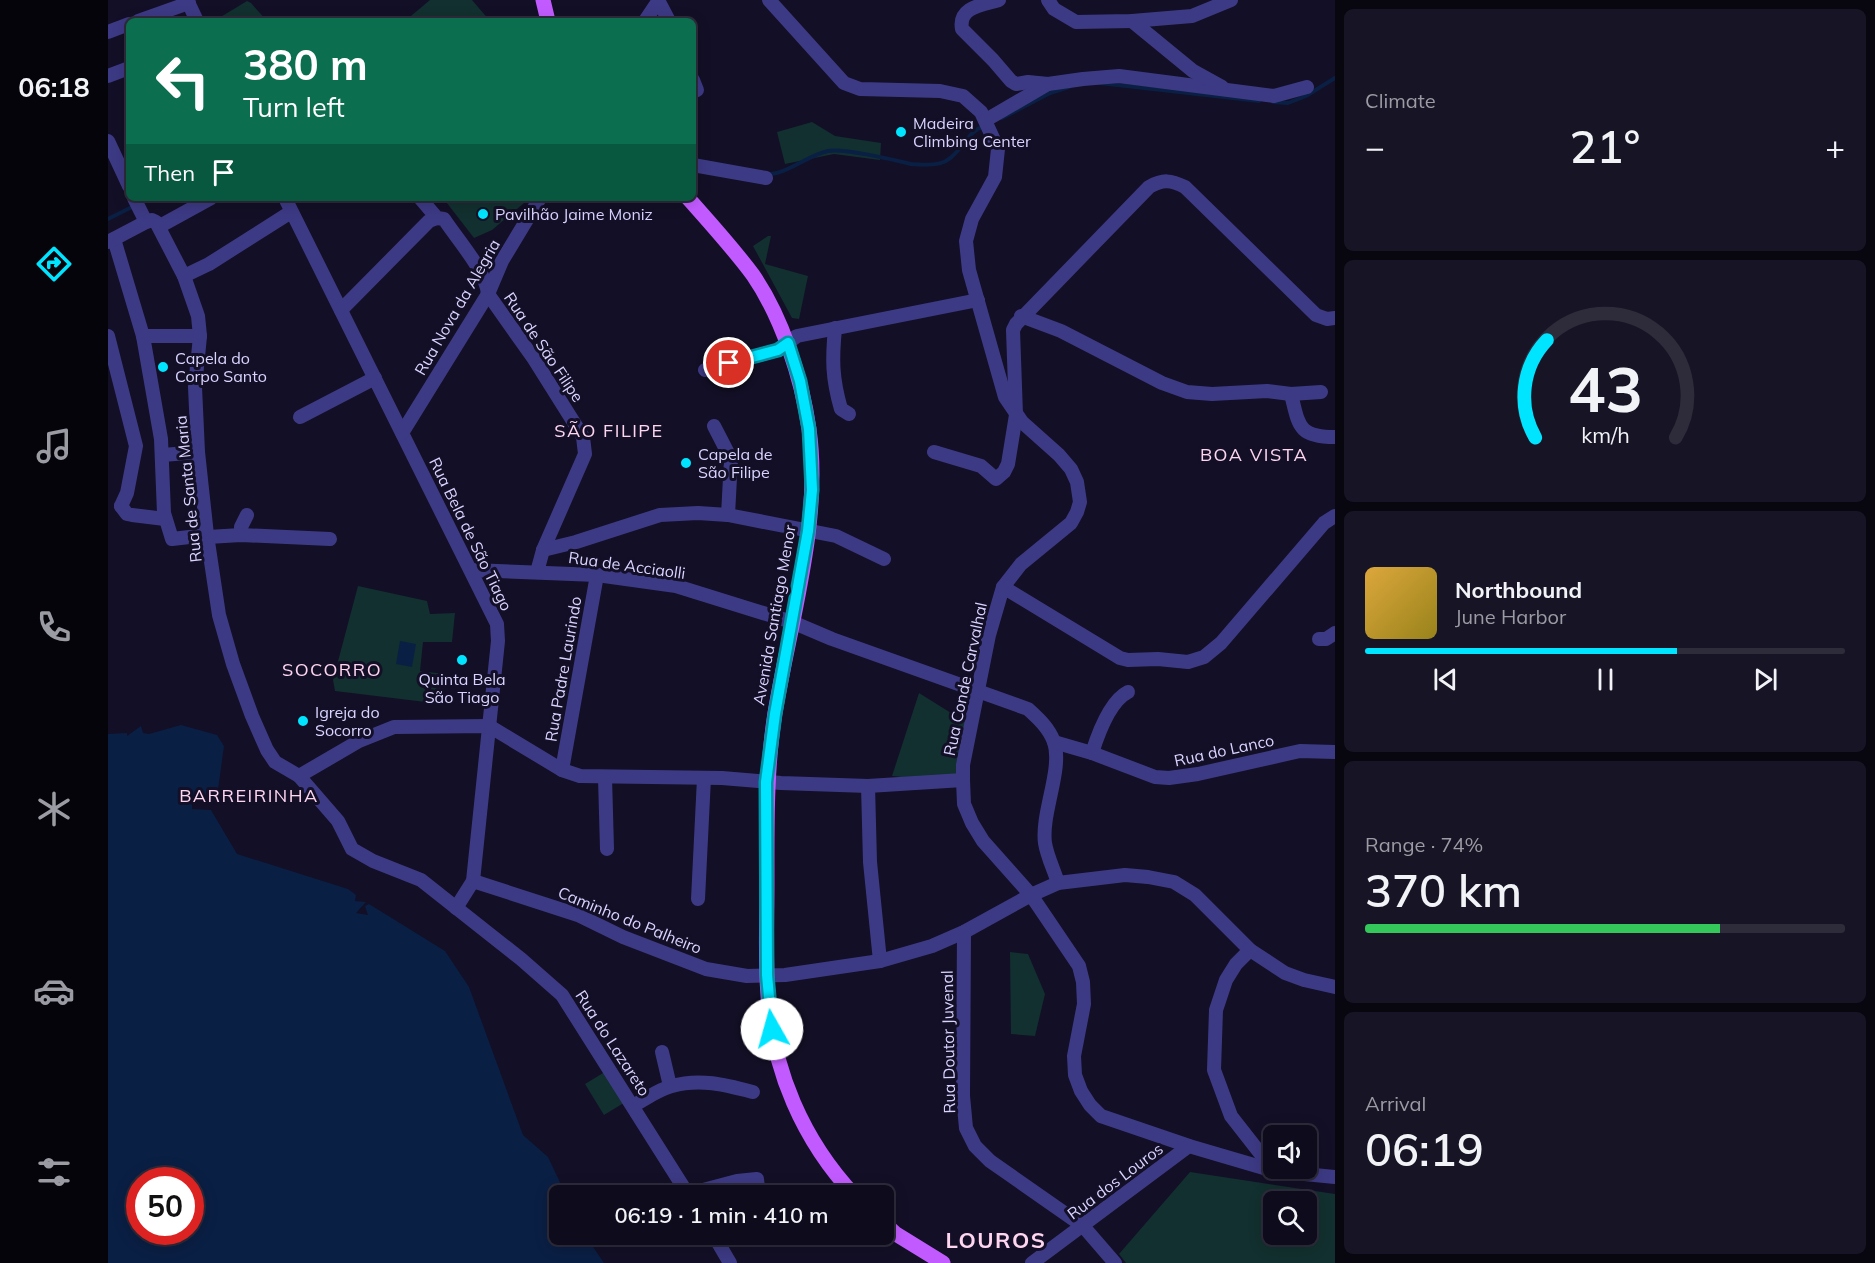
<!DOCTYPE html>
<html lang="en">
<head>
<meta charset="utf-8">
<style>
  :root { --surface:#0e0b1c; --page:#171425; --text:#f1f3f6; --muted:#9b9ba3; --line:#2e2b3b; --accent:#00e5ff }
  body { margin:0; font-family:Mulish,sans-serif; background:var(--page); color:var(--text); height:100vh; display:flex; flex-direction:column; font-size:22px; white-space:nowrap }
  * { box-sizing:border-box; margin:0 }
  p { font-size:20px; color:var(--muted) }
  .icon { flex:none; width:33px; height:33px; fill:none; stroke:currentColor; stroke-width:2; stroke-linecap:round; stroke-linejoin:round }
  .map { position:relative; flex:1; overflow:hidden }
  .details { display:flex; flex-direction:column; gap:9px; padding:9px; background:#08060f; width:540px }
  .details>* { flex:none }
  .banner { position:absolute; left:18px; top:18px; width:570px; height:183px; border-radius:9px; box-shadow:0 3px 15px #0003,0 0 0 2px var(--line); background:#0b6e4f; color:#fff; overflow:hidden }
  .buttons { position:absolute; left:1155px; top:1125px; display:grid; gap:12px }
  .buttons a { display:grid; place-items:center; width:54px; height:54px; border-radius:9px; background:var(--surface); box-shadow:0 3px 15px #0003,0 0 0 2px var(--line); font-size:30px }
  .speed { position:absolute; left:18px; top:1167px; display:flex; gap:12px; font-size:30px; font-weight:700; text-align:center }
  .speed>* { display:grid; place-content:center; width:78px; height:78px; border-radius:50%; background:var(--surface); box-shadow:0 3px 15px #0003,0 0 0 2px var(--line); line-height:1 }
  .speed .limit { border:9px solid #d22; background:#fff; color:#111 }
  .pin { position:absolute; display:grid; place-items:center; width:51px; height:51px; color:#fff; margin:-26px; border:3px solid #fff; border-radius:50%; box-shadow:0 2px 6px #0007 }
  .me { position:absolute; width:66px; margin:-33px; rotate:353deg; stroke-linejoin:round; filter:drop-shadow(0 0 4px #0008) }
  .turn { display:flex; align-items:center; gap:21px; height:126px; padding:0 18px; font-size:27px }
  .turn .icon { width:78px; height:78px; stroke-width:2.5 }
  .turn b { display:block; font-size:42px; line-height:51px }
  .then { display:flex; align-items:center; height:57px; padding:0 18px; background:#0003; gap:12px; font-size:22px }
  .big { font-size:45px; font-weight:600; line-height:1.1 }
  .details .tile { flex:1; display:flex; flex-direction:column; justify-content:center; gap:9px; min-width:0; padding:0 21px; border-radius:9px; background:var(--page) }
  .details .dial { align-items:center; gap:0 }
  .dial svg { height:156px; overflow:visible; fill:none; stroke:var(--line); stroke-width:7; stroke-linecap:round; text-anchor:middle }
  .dial text { fill:var(--text); stroke:none }
  .song { display:flex; align-items:center; gap:18px }
  .cover { width:72px; height:72px; border-radius:9px; background:linear-gradient(135deg,hsl(40 70% 55%),hsl(50 70% 35%)) }
  .played { height:6px; border-radius:3px; background:linear-gradient(90deg,var(--accent) 65%,var(--line) 65%) }
  .keys { display:flex; justify-content:space-around; direction:ltr }
  .heat { display:flex; justify-content:space-between; align-items:center; font-size:33px; direction:ltr }
  .charge { height:9px; border-radius:4px; background:linear-gradient(90deg,#34c759 74%,var(--line) 0) }
  .trip { position:absolute; left:441px; top:1185px; width:345px; height:60px; border-radius:9px; background:var(--surface); box-shadow:0 3px 15px #0003,0 0 0 2px var(--line); font-weight:600; line-height:60px; text-align:center }
  main { display:flex; flex:1; min-height:0 }
  .menu { display:flex; flex-direction:column; width:108px; justify-content:space-around; align-items:center; background:#06040b; color:var(--muted) }
  .menu .icon { width:42px; height:42px }
  .menu .active { color:var(--accent) }
  .menu b { font-size:27px; color:var(--text) }
  .map>svg:first-child { display:block }
</style>
</head>
<body>
<main>
<nav class="menu">
<b>06:18</b>
<svg class="icon active" aria-label="directions" viewBox="0 0 24 24"><path d="M12 3l9 9-9 9-9-9zM9 14v-3h6M13 9l2 2-2 2"/></svg>
<svg class="icon" aria-label="music" viewBox="0 0 24 24"><path d="M9 18V5l10-2v13"/><circle cx="6" cy="18" r="3"/><circle cx="16" cy="16" r="3"/></svg>
<svg class="icon" aria-label="phone" viewBox="0 0 24 24"><path d="M5 4h4l2 5-3 2q2 4 5 5l2-3 5 2v4C11 20 4 13 5 4z"/></svg>
<svg class="icon" aria-label="climate" viewBox="0 0 24 24"><path d="M12 3v18M4 7l16 10M4 17L20 7"/></svg>
<svg class="icon" aria-label="car" viewBox="0 0 24 24"><path d="M5 17H2v-5l4-1 3-4h7l3 4 3 1v5h-3M9 17h6M6 11h13"/><circle cx="7" cy="17" r="2"/><circle cx="17" cy="17" r="2"/></svg>
<svg class="icon" aria-label="filters" viewBox="0 0 24 24"><path d="M4 7h16M4 17h16"/><circle cx="9" cy="7" r="2"/><circle cx="15" cy="17" r="2"/></svg>
</nav>
<div class="map">
<svg width="1227" height="1263" viewBox="0 0 1227 1263">
  <rect width="100%" height="100%" fill="#130f26"/>
  <g fill="#12302f" fill-rule="evenodd">
    <path d="M322,0H364L382,21H297Z"/>
    <path d="M139,1L143,3L159,21H106Z"/>
    <path d="M704,122L727,136L773,143L772,160L726,154L677,164L669,132Z"/>
    <path d="M335,198H422L384,230L366,238Z"/>
    <path d="M660,236H663L657,264L700,276L691,319L684,318L645,246Z"/>
    <path d="M250,586L319,601L322,614L347,613L344,642H315L312,671L337,674L334,704L227,691L225,680Z"/>
    <path d="M811,693L859,723L853,778L812,779L784,776Z"/>
    <path d="M902,952L920,954L937,994L927,1036L903,1034Z"/>
    <path d="M500,1070L519,1101L496,1115L477,1084Z"/>
    <path d="M1082,1172L1227,1194V1263H1018L1011,1254ZM1166,1202H1198V1234H1166Z"/>
  </g>
  <g fill="#0a1f44" fill-rule="evenodd">
    <path d="M292,641L308,644L304,667L288,664Z"/>
    <path d="M73,725L109,735L116,746L109,797L84,796V809L103,810L129,854L240,889L248,895L247,901L258,902L248,913L260,915L257,906L261,904L337,951L361,987L415,1135L440,1157L458,1195L452,1196V1234L477,1235L496,1263H0V734L19,733V736L33,726L35,733L41,734ZM32,1180H82V1232H32Z"/>
  </g>
  <g fill="none" stroke-linecap="round" stroke-linejoin="round">
    <g stroke="#0a1f44" stroke-width="4">
      <path d="M992,83L1151,101"/>
      <path d="M1165,102L1180,103L1198,96L1227,78"/>
      <path d="M894,118L942,93L961,87"/>
      <path d="M659,174C678,175 700,155 720,151C735,148 787,160 803,164C814,165 833,166 841,159C855,149 859,132 876,126"/>
      <path d="M0,219L28,205"/>
    </g>
    <g stroke="#3d3a85" stroke-width="14">
      <path d="M79,0L89,21"/>
      <path d="M550,0L561,21"/>
      <path d="M661,0L736,83L752,89L832,91L855,96L873,112L890,149L887,177L864,219L858,241L861,270L897,397L914,422L951,455L963,469L969,482L972,502L969,512L963,523L913,564L895,587L881,635L855,765V780L856,804L864,823L875,841L923,895L971,966L975,982L976,1004L966,1056L967,1075L973,1091L982,1105L993,1116L1081,1146L1166,1171L1227,1177"/>
      <path d="M891,0C874,5 850,7 854,29L885,60L903,81L908,84L920,82L940,84L975,79L1011,76L1166,96L1199,87"/>
      <path d="M940,0L946,9L968,22L1024,21L1084,16L1123,0"/>
      <path d="M30,21L81,3"/>
      <path d="M537,21L551,0"/>
      <path d="M1024,21L1085,71L1114,87"/>
      <path d="M0,32L21,24"/>
      <path d="M0,76L21,68"/>
      <path d="M585,80L589,90"/>
      <path d="M878,120L940,84"/>
      <path d="M0,141L21,186"/>
      <path d="M585,165L658,178"/>
      <path d="M26,198L38,222"/>
      <path d="M177,198L389,624L390,641L365,881L348,908"/>
      <path d="M312,198L329,218L336,219C349,239 378,271 380,294L426,359L475,437L477,454L435,550L429,572"/>
      <path d="M52,226L103,198"/>
      <path d="M6,239L35,336L53,439L56,513L64,539L99,535"/>
      <path d="M0,242L38,222L44,220L48,222L76,276L90,316L92,336L87,387L90,452L99,535L111,615L125,664L144,716L159,750L167,762L191,776L230,821L244,849L265,861L313,880L413,959L454,995L581,1196"/>
      <path d="M76,276L101,264L183,212"/>
      <path d="M233,310L321,221L329,218"/>
      <path d="M913,316L953,331L1054,383L1079,392L1104,394L1159,391L1183,394L1213,392"/>
      <path d="M727,328C724,359 724,378 733,409L741,414"/>
      <path d="M0,336L28,446L19,493L13,506"/>
      <path d="M35,336H92"/>
      <path d="M597,370L670,350L689,336L870,300"/>
      <path d="M1183,394C1191,426 1190,437 1227,437"/>
      <path d="M192,417L267,378"/>
      <path d="M606,426L623,459L620,515"/>
      <path d="M294,433L380,294L394,261L432,198"/>
      <path d="M826,452L873,466L888,479L896,472L900,464L908,415L905,330L908,324L1041,187C1055,179 1063,180 1077,187L1208,315L1219,319L1227,318"/>
      <path d="M55,455L90,452"/>
      <path d="M13,506L19,514L24,515L57,519"/>
      <path d="M133,535V527L139,515"/>
      <path d="M100,537L133,535L222,539"/>
      <path d="M435,550L468,542L552,515L590,513L620,515L728,536L776,559"/>
      <path d="M363,570L489,575L568,586L684,622L724,639L920,709C930,718 941,728 946,742C955,769 933,813 937,843C939,856 946,870 950,883"/>
      <path d="M895,587L1012,658L1020,660L1050,659L1080,662L1096,657L1113,643L1216,523L1227,516"/>
      <path d="M1211,639H1218L1227,633"/>
      <path d="M946,742L984,753L1047,777L1061,778L1090,774L1192,751L1227,752"/>
      <path d="M984,753C990,734 1002,701 1020,692"/>
      <path d="M454,770L489,575"/>
      <path d="M191,776L251,741L286,727L381,726L454,770L472,776L614,778L673,783L760,786L855,780"/>
      <path d="M497,777L499,849"/>
      <path d="M760,786L762,862L772,961"/>
      <path d="M365,881L470,915L515,937L598,969L639,976L677,975L772,961L824,946L856,932L923,895L950,883L1017,875L1040,877L1066,882L1087,895L1142,950L1177,973L1196,980L1227,987"/>
      <path d="M590,899L596,778"/>
      <path d="M856,932L855,1096L858,1128L867,1146L882,1161L975,1226L1007,1263"/>
      <path d="M1142,950L1128,964L1118,980L1108,1010L1106,1070L1123,1116L1166,1171"/>
      <path d="M554,1052L562,1086"/>
      <path d="M526,1105C538,1099 551,1089 564,1086C592,1078 618,1085 645,1092"/>
      <path d="M580,1194L629,1181L649,1179L651,1196"/>
      <path d="M605,1234L622,1263"/>
      <path d="M924,1263L1081,1146"/>
    </g>
    <g stroke="#c25bff" stroke-width="15">
      <path d="M435,0L440,21"/>
      <path d="M580,198C602,223 625,248 645,275C674,317 694,379 701,429C714,521 682,622 667,713C658,770 659,826 659,883C659,920 657,958 660,995C664,1069 695,1141 747,1196"/>
      <path d="M776,1223L788,1234L835,1263"/>
    </g>
  </g>
  <g fill="none" stroke-linecap="round" stroke-linejoin="round">
    <defs>
      <path id="route" d="M621,363L670,350L680,343L692,381L701,429L704,490L700,531L667,714L658,782L659,975L664,1029"/>
    </defs>
    <use href="#route" stroke="#0095a6" stroke-width="15"/>
    <use href="#route" stroke="#00e5ff" stroke-width="10"/>
  </g>
  <g fill="#00e5ff" stroke="#130f26" stroke-width="2">
    <circle cx="793" cy="132" r="6"/>
    <circle cx="375" cy="214" r="6"/>
    <circle cx="55" cy="367" r="6"/>
    <circle cx="578" cy="463" r="6"/>
    <circle cx="354" cy="660" r="6"/>
    <circle cx="195" cy="721" r="6"/>
  </g>
  <g text-anchor="middle" dominant-baseline="central" stroke-width="6" stroke-linejoin="round" paint-order="stroke">
    <g font-size="16" fill="#d9d4ff" stroke="#130f26" text-anchor="start">
      <text x="805" y="123">Madeira<tspan x="805" dy="18">Climbing Center</tspan></text>
      <text x="387" y="214">Pavilhão Jaime Moniz</text>
      <text x="67" y="358">Capela do<tspan x="67" dy="18">Corpo Santo</tspan></text>
      <text x="590" y="454">Capela de<tspan x="590" dy="18">São Filipe</tspan></text>
      <text x="354" y="679" text-anchor="middle">Quinta Bela<tspan x="354" dy="18">São Tiago</tspan></text>
      <text x="207" y="712">Igreja do<tspan x="207" dy="18">Socorro</tspan></text>
    </g>
    <g font-size="16" fill="#d9d4ff" stroke="#130f26">
      <text transform="translate(349 307) rotate(-60)">Rua Nova da Alegria</text>
      <text transform="translate(436 347) rotate(56)">Rua de São Filipe</text>
      <text transform="translate(80 489) rotate(-96)">Rua de Santa Maria</text>
      <text transform="translate(363 534) rotate(64)">Rua Bela de São Tiago</text>
      <text transform="translate(519 565) rotate(8)">Rua de Acciaolli</text>
      <text transform="translate(666 615) rotate(-80)">Avenida Santiago Menor</text>
      <text transform="translate(455 669) rotate(-80)">Rua Padre Laurindo</text>
      <text transform="translate(857 679) rotate(-78)">Rua Conde Carvalhal</text>
      <text transform="translate(1116 750) rotate(-12)">Rua do Lanco</text>
      <text transform="translate(522 920) rotate(22)">Caminho do Palheiro</text>
      <text transform="translate(840 1042) rotate(-91)">Rua Doutor Juvenal</text>
      <text transform="translate(505 1043) rotate(57)">Rua do Lazareto</text>
      <text transform="translate(1007 1181) rotate(-37)">Rua dos Louros</text>
    </g>
    <g font-size="18" letter-spacing="1.5" fill="#ffd6f0" stroke="#130f26">
      <text x="501" y="430">SÃO FILIPE</text>
      <text x="1146" y="454">BOA VISTA</text>
      <text x="224" y="669">SOCORRO</text>
      <text x="141" y="795">BARREIRINHA</text>
    </g>
    <g font-size="22" font-weight="bold" letter-spacing="1.5" fill="#ffd6f0" stroke="#130f26">
      <text x="888" y="1240">LOUROS</text>
    </g>
  </g>
</svg>
<div class="buttons">
<a><svg class="icon" aria-label="sound" viewBox="0 0 24 24"><path d="M4 9h4l5-4v14l-5-4H4zM17 9q2 3 0 6"/></svg></a>
<a><svg class="icon" aria-label="search" viewBox="0 0 24 24"><circle cx="10" cy="10" r="6"/><path d="M15 15l6 6"/></svg></a>
</div>
<div class="speed"><div class="limit">50</div></div>
<div class="pin" style="left:621px;top:363px;background:#d93025"><svg class="icon" aria-label="arrive" viewBox="0 0 24 24"><path d="M6 21V4h12l-3 4 3 4H6"/></svg></div>
<svg class="me" style="left:664px;top:1029px" viewBox="-20 -20 40 40"><circle r="19" fill="#fff"/><path d="M0-13L10 11 0 6-10 11z" fill="#00e5ff"/></svg>
<div class="trip">06:19 · 1 min · 410 m</div>
<div class="banner">
<div class="turn"><svg class="icon" aria-label="left" viewBox="0 0 24 24"><path d="M17 20v-9H6M10 6l-5 5 5 5"/></svg><div><b>380 m</b>Turn left</div></div>
<div class="then">Then<svg class="icon" aria-label="arrive" viewBox="0 0 24 24"><path d="M6 21V4h12l-3 4 3 4H6"/></svg></div>
</div>
</div>
<section class="details">
<div class="tile"><p>Climate</p>
<div class="heat"><a>−</a><b class="big">21°</b><a>+</a></div>
</div>
<div class="tile dial"><svg viewBox="0 0 100 80">
<path d="M14 69A42 42 0 1 1 86 69"/>
<path d="M14 69A42 42 0 0 1 20 19" stroke="#00e5ff"/>
<text x="50" y="56" font-size="32" font-weight="700">43</text>
<text x="50" y="72" font-size="11">km/h</text>
</svg></div>
<div class="tile">
<div class="song"><i class="cover"></i><div><b>Northbound</b><p>June Harbor</p></div></div>
<div class="played"></div>
<div class="keys"><svg class="icon" aria-label="previous" viewBox="0 0 24 24"><path d="M18 5L8 12l10 7zM5 5v14"/></svg><svg class="icon" aria-label="pause" viewBox="0 0 24 24"><path d="M8 5v14M16 5v14"/></svg><svg class="icon" aria-label="next" viewBox="0 0 24 24"><path d="M6 5l10 7-10 7zM19 5v14"/></svg></div>
</div>
<div class="tile"><p>Range · 74%</p><b class="big">370 km</b><div class="charge"></div></div>
<div class="tile"><p>Arrival</p><b class="big">06:19</b></div>
</section>
</main>
</body>
</html>
